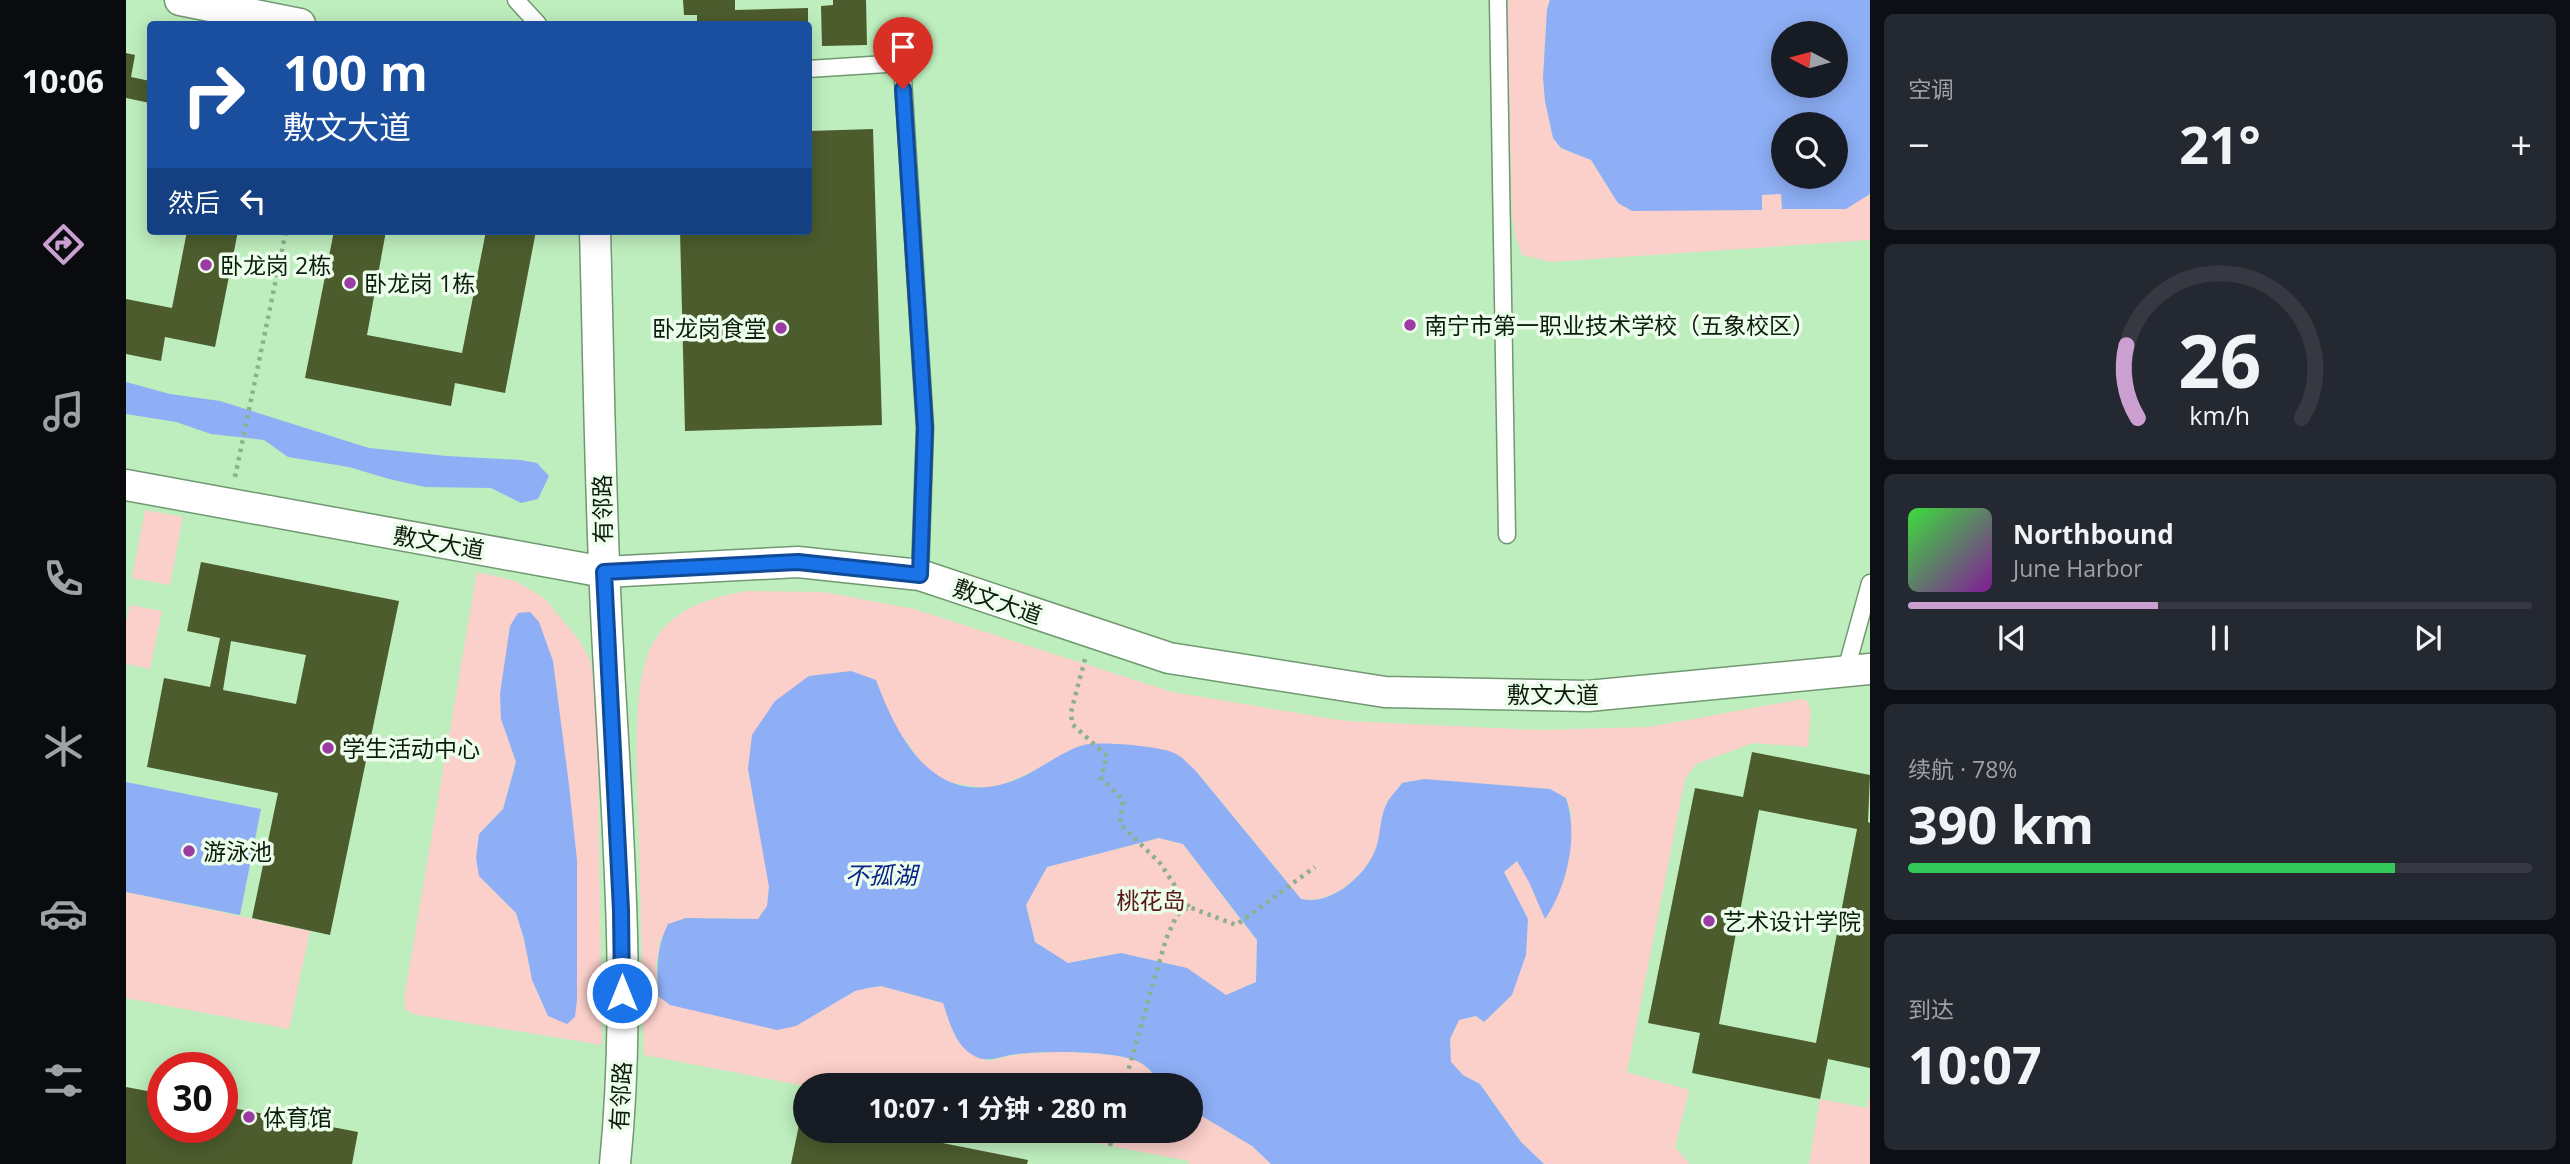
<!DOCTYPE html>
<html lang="zh">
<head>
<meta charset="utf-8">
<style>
  :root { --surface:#171b24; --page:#242831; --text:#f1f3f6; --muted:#9ea1a6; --line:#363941; --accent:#cba0d1 }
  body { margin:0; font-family:"Open Sans","Noto Sans SC",sans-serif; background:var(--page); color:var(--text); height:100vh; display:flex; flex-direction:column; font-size:26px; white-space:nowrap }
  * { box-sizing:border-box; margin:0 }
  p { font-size:23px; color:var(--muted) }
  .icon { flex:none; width:38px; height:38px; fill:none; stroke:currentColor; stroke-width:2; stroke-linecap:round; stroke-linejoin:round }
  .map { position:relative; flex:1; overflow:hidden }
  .sheet { display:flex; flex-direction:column; gap:14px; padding:14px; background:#0d0f14; width:700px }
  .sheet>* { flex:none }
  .guide { position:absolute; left:21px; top:21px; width:665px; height:214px; border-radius:7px; box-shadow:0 4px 18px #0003; background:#1a4fa0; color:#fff; overflow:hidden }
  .needle { width:46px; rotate:276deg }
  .controls { position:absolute; left:1645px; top:21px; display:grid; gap:14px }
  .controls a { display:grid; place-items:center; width:77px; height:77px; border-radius:50%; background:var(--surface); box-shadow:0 4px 18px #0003; font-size:35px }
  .speed { position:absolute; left:21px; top:1052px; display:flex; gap:14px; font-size:35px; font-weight:700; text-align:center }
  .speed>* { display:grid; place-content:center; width:91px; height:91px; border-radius:50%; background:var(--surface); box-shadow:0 4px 18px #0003; line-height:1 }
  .speed .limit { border:10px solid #d22; background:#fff; color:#111 }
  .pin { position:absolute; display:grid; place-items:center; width:60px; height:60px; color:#fff; margin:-72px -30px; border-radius:50% 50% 50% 0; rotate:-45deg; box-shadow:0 0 7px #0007 }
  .pin .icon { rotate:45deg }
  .me { position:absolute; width:77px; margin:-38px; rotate:0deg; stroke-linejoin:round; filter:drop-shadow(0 0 5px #0008) }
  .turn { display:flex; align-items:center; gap:24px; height:147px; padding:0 21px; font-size:32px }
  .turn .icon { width:91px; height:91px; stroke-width:2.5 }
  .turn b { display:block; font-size:49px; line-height:60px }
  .then { display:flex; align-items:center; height:66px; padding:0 21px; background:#0003; gap:14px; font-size:26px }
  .big { font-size:52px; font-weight:700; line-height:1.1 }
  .sheet .tile { flex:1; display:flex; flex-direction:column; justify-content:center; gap:10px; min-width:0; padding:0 24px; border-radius:10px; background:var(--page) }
  .sheet .dial { align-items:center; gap:0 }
  .dial svg { height:182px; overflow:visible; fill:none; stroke:var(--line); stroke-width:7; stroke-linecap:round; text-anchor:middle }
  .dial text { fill:var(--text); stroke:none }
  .song { display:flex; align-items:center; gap:21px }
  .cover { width:84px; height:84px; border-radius:10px; background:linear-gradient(135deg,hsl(120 70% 55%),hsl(290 70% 35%)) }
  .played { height:7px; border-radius:4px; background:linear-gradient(90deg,var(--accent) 40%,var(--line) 40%) }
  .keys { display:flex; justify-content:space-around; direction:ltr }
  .heat { display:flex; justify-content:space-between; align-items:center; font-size:38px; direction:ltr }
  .charge { height:10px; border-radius:5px; background:linear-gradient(90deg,#34c759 78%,var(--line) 0) }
  .trip { position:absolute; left:667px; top:1073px; width:410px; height:70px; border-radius:35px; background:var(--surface); box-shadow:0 4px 18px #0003; font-weight:700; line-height:70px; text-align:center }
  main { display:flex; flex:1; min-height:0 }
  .tab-bar { display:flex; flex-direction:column; width:126px; justify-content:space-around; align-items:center; background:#090b0e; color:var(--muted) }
  .tab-bar .icon { width:49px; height:49px }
  .tab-bar .current { color:var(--accent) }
  .tab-bar b { font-size:32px; color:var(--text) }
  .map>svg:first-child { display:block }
</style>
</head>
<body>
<main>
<nav class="tab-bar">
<b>10:06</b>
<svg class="icon current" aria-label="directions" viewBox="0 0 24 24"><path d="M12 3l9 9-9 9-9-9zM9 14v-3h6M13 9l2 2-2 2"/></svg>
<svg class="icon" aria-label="music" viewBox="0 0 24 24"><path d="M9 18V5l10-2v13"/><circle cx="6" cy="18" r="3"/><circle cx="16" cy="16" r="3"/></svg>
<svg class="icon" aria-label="phone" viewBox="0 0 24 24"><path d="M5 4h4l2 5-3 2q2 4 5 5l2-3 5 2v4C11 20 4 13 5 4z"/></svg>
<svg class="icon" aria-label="climate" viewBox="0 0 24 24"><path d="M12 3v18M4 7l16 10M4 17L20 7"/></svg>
<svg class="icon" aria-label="car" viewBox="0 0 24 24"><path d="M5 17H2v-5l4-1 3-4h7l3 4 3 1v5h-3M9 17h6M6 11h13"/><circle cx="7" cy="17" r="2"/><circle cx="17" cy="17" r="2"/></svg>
<svg class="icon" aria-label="filters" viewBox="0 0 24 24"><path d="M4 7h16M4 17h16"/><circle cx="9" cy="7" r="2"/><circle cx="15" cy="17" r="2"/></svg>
</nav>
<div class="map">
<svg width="1744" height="1164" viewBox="0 0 1744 1164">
  <rect width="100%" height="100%" fill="#cdf8cd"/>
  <path fill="#beeebe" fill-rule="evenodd" d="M0,0H1744V1164H0ZM24,24H682V231H24ZM1657,33H1710V86H1657ZM1657,124H1710V177H1657ZM37,1068H96V1127H37ZM679,1085H1064V1130H679Z"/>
  <g fill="#fbcfca" fill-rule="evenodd">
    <path d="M1383,0H1424L1421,9L1417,78L1419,101L1427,138L1435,148L1465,160L1492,203L1636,210V195L1655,194L1656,209L1683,208L1741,197L1744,194V240L1425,262L1396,255L1390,238L1386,216L1381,11Z"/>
    <path d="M19,510L57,517L44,585L6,578Z"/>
    <path d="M351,572L390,581L419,599L453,640L464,660L471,695L476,1045L287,1014L279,1009L278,998ZM380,661H427L451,860V1000L422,1016L406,980L398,939L390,913L353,876V834L377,809L390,762L375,719L374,694Z"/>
    <path d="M621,591L697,592L788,609L1046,692L1219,721L1412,730L1523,727L1676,699L1681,701L1685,711L1682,747L1627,743L1570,764L1559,779L1501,1072L1563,1090L1549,1147L1564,1164H1418L1395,1142L1354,1084L1337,1075L1324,1062V1039L1333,1020L1350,1016L1358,1022L1386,995L1402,919L1378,872L1391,860L1403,882L1446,816L1440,798L1423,789L1298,779L1276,783C1271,790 1263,798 1260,805C1253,820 1255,839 1248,853C1236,879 1203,905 1175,899L1069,770L957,745L895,777L864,789L821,782L799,768L764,718L750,680L643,887L641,906L632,919L560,918L534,939L530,965L532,996L670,1026L729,991L742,988L755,986L817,1003L829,1037L862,1061C871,1059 880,1056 889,1055C916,1050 989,1051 1013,1062C1023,1067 1029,1076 1035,1085L679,1086L518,1055C516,984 515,913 513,843C512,793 503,684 527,643C548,607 584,598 621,591Z"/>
    <path d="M4,605L36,611L24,669L0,664V622Z"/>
    <path d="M1033,838L1057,844L1131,941L1130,982L1100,995L1061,968L995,953L942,963L909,942L900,905L921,867Z"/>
    <path d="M0,892L184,931L163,1029L0,998Z"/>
    <path d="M1744,1093V1164H1683L1694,1099L1741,1108Z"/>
    <path d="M1064,1109L1126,1146L1145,1164H1063V1161L906,1131L1064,1130Z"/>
  </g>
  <g fill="#8eaff6" fill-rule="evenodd">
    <path d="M1424,0H1744V194L1720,209H1656L1655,194L1636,195V210L1506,211L1492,203L1465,160L1435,148L1427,138L1419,101L1417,78L1421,9ZM1657,33H1710V86H1657ZM1710,124V177H1657V124Z"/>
    <path d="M0,382L44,394L94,401L243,448L321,456L395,460L411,463L423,476L412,499L395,503L365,488L299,487L263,479L223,467L162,457L138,440L85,434L50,422L0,414Z"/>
    <path d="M404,612L413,622L427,661L443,785L451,860V1000L449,1017L441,1024L422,1016L406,980L398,939L390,913L353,876L350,858L353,834L377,809L390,762L375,719L374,694L384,626L392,613Z"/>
    <path d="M725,671L750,680C775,747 814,814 896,777C914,769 940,749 958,745C974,741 1033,746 1048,753C1056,756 1063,765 1069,770L1175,899C1203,906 1236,879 1248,853C1255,839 1253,820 1260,805C1263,798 1271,790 1276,783L1298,779L1424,789L1440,798C1453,835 1441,887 1419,919L1403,882L1391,861L1378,872L1402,919L1400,955L1386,995L1358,1022L1350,1016L1333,1020L1324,1039L1325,1062L1337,1075L1354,1084L1395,1142L1418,1164H1145L1126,1146L1064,1109V1085H1035C1029,1076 1023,1067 1013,1062C988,1050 919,1051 891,1054C873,1056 861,1065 845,1054C828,1043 823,1020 817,1003L755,986L742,988L729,991L670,1026L651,1030L544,1005L532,996C531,969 530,948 542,924L560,918L632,919L641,906L643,887L622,769L626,735L649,701L683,676ZM1033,838L1057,844L1131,940L1130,982L1100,995L1061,968L995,953L942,963L909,942L900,905L921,867Z"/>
    <path d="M0,782L135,809L114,915L0,892Z"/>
  </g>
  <g fill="#4c5c2d" fill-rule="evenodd">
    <path d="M557,0H609V10L682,8V24H571V15H558Z"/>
    <path d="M707,0H740L741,45L696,46L695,6L707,5Z"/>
    <path d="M0,53L9,55L5,77L24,81V103L0,98Z"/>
    <path d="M747,129L756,425L559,431L554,231H682V131Z"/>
    <path d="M61,231H112L89,347L39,337L35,361L0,354V299L46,308Z"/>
    <path d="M208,231H260L241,335L336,353L360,231H410L379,393L329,383L325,406L179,378Z"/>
    <path d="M75,562L273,601L204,935L126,918L152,793L21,767L38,678L84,687L94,638L61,631ZM105,641L180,655L170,704L97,690Z"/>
    <path d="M1626,752L1744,775L1742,822L1744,823V1068L1702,1059L1694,1099L1566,1073L1574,1033L1522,1023L1569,788L1617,797ZM1633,810L1731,829L1690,1043L1593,1024Z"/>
    <path d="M0,1087L37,1094V1127H96V1106L232,1132L226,1164H0Z"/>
    <path d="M675,1115L679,1116V1130H751L902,1160L901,1164H665Z"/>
  </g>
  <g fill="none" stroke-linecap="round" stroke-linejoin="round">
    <defs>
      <g id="lane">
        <path d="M390,0L412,24"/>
        <path d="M1372,0L1381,535"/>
        <path d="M682,69L776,63L799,428L794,575"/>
        <path d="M1720,670L1744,583"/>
      </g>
      <g id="street">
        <path d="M54,0L174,24"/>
        <path d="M469,231C473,371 474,510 482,650C491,821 506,993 489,1164"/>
        <path d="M0,485L478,572L672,562L794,575L1043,658L1259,692L1462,696L1744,669"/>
      </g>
    </defs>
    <use href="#lane" stroke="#709871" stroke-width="19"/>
    <use href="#street" stroke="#709871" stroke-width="33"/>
    <g stroke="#8db08e" stroke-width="4.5" stroke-dasharray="3.5 5" stroke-linecap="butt">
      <path d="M109,477L160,231"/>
      <path d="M959,659L945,712L946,724L981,756L975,778L997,800L994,824L1034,863L1063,907"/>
      <path d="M998,1085L1040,939L1051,915L1063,907L1110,925L1189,867"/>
      <path d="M984,1146L988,1130"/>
    </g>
    <use href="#lane" stroke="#fff" stroke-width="16"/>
    <use href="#street" stroke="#fff" stroke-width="30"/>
  </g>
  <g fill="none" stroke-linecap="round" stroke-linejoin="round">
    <defs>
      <path id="route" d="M496,993L495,910L478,572L672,562L794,575L799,428L777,89"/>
    </defs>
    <use href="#route" stroke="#114b97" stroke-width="18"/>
    <use href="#route" stroke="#1a73e8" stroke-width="12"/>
  </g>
  <g fill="#9c3ba3" stroke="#ecfdec" stroke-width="2.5">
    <circle cx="80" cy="265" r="7"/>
    <circle cx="224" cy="283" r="7"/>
    <circle cx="1284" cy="325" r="7"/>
    <circle cx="655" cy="328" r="7"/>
    <circle cx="202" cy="748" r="7"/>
    <circle cx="63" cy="851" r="7"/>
    <circle cx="1583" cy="921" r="7"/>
    <circle cx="123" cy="1117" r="7"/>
  </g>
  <g text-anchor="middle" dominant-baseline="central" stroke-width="7" stroke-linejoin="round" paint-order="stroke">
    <g font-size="23" fill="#0c1c0d" stroke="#ecfdec" text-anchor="start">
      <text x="94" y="265">卧龙岗 2栋</text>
      <text x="238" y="283">卧龙岗 1栋</text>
      <text x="1298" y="325">南宁市第一职业技术学校（五象校区）</text>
      <text x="641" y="328" text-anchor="end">卧龙岗食堂</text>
      <text x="216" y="748">学生活动中心</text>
      <text x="77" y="851">游泳池</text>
      <text x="1597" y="921">艺术设计学院</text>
      <text x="137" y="1117">体育馆</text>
    </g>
    <g font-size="23" fill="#0c1c0d" stroke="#ecfdec">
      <text transform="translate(476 509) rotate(-91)">有邻路</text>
      <text transform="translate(313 542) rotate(10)">敷文大道</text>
      <text transform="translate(872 601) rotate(19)">敷文大道</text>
      <text x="1427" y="694">敷文大道</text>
      <text transform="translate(494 1096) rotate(-87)">有邻路</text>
    </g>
    <g font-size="23" fill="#5a1515" stroke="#ecfdec">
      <text x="1025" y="900">桃花岛</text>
    </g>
    <g font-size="24" font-style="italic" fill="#092387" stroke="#ecfdec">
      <text x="755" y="874">不孤湖</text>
    </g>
  </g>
</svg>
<div class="controls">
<a><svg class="needle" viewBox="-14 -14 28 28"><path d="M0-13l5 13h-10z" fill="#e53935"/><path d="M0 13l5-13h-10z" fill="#9ea1a6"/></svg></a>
<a><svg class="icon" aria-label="search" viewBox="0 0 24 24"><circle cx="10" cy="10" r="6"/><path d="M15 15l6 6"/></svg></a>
</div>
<div class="speed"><div class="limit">30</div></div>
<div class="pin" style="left:777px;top:89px;background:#d93025"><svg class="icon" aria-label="arrive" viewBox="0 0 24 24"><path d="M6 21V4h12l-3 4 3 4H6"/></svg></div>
<svg class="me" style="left:496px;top:993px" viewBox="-20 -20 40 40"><circle r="17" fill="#1a73e8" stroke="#fff" stroke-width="3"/><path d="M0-11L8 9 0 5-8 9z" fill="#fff"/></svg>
<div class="trip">10:07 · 1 分钟 · 280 m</div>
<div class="guide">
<div class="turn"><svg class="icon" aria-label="right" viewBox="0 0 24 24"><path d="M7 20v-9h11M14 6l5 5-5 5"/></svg><div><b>100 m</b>敷文大道</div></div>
<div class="then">然后<svg class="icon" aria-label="left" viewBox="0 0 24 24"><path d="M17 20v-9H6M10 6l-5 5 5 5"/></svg></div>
</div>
</div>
<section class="sheet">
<div class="tile"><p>空调</p>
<div class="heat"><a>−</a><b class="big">21°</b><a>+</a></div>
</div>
<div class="tile dial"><svg viewBox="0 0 100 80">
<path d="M14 69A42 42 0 1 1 86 69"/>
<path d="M14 69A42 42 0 0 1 9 37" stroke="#cba0d1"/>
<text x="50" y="56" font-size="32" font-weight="700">26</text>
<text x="50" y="72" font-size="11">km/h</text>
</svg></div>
<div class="tile">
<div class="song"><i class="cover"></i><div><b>Northbound</b><p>June Harbor</p></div></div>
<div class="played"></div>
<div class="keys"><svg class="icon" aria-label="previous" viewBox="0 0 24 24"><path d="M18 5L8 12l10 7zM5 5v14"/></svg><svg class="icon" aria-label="pause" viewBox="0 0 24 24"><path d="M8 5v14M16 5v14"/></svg><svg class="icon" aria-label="next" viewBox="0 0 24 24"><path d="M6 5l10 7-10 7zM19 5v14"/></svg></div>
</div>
<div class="tile"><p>续航 · 78%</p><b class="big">390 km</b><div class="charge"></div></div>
<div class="tile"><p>到达</p><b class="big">10:07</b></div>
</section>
</main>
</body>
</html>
